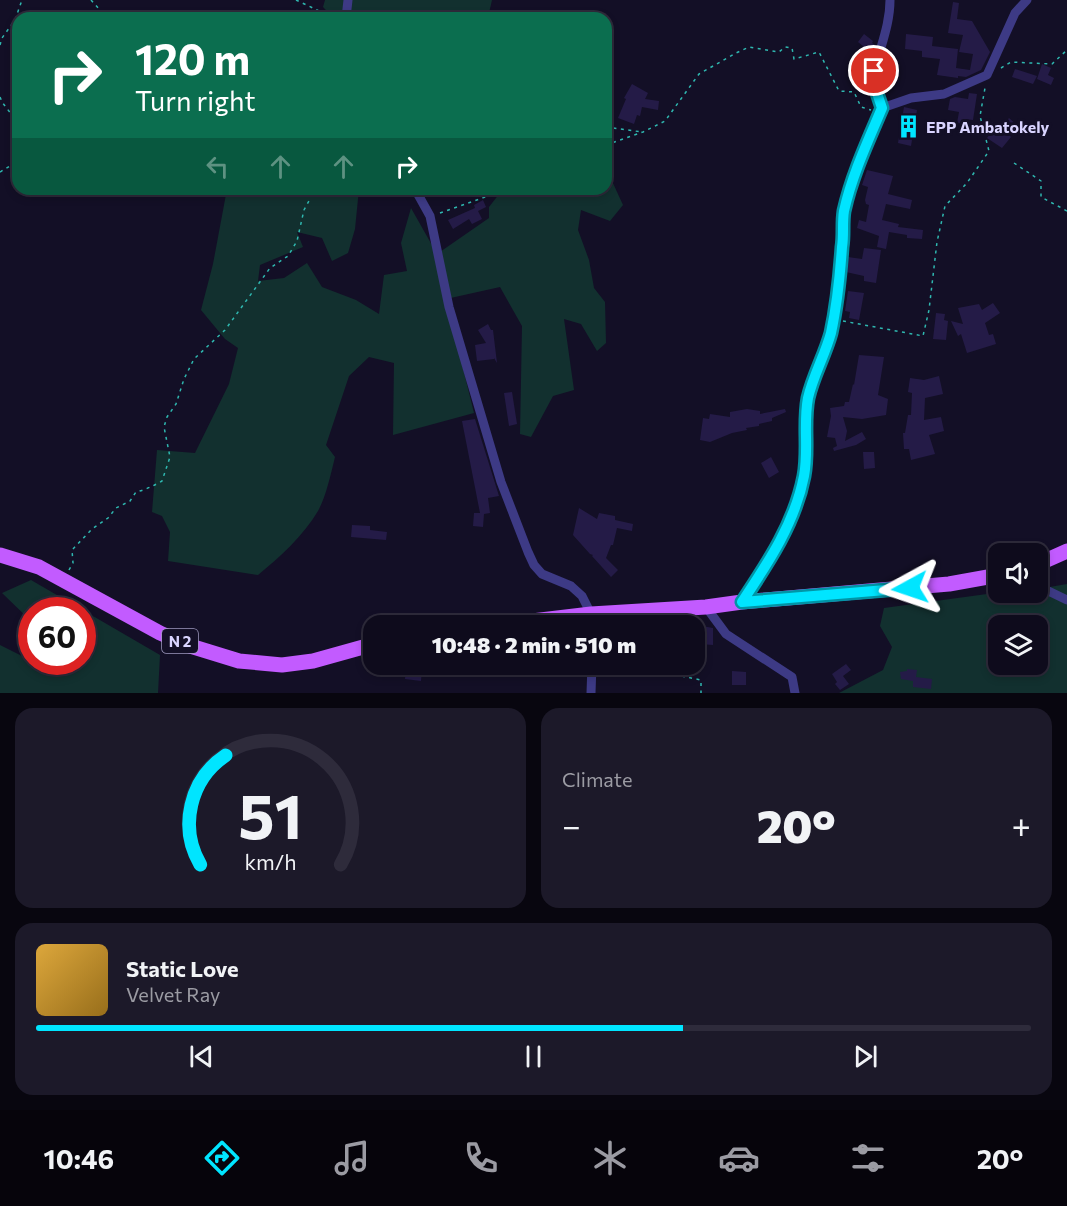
<!DOCTYPE html>
<html lang="en">
<head>
<meta charset="utf-8">
<style>
  :root { --surface:#0e0b1c; --page:#1c1929; --text:#f1f3f6; --muted:#9b9ba3; --line:#2e2b3b; --accent:#00e5ff }
  body { margin:0; font-family:Commissioner,sans-serif; background:var(--page); color:var(--text); height:100vh; display:flex; flex-direction:column; font-size:22px; white-space:nowrap }
  * { box-sizing:border-box; margin:0 }
  p { font-size:20px; color:var(--muted) }
  .icon { flex:none; width:33px; height:33px; fill:none; stroke:currentColor; stroke-width:2; stroke-linecap:round; stroke-linejoin:round }
  .map { position:relative; height:693px; overflow:hidden }
  .side { display:flex; flex-direction:column; gap:15px; padding:15px; background:#08060f; flex:1 }
  .side>* { flex:none }
  .top-card { position:absolute; left:12px; top:12px; width:600px; height:183px; border-radius:18px; box-shadow:0 3px 9px #0003,0 0 0 2px var(--line); background:#0b6e4f; color:#fff; overflow:hidden }
  .tools { position:absolute; left:988px; top:543px; display:grid; gap:12px }
  .tools a { display:grid; place-items:center; width:60px; height:60px; border-radius:12px; background:var(--surface); box-shadow:0 3px 9px #0003,0 0 0 2px var(--line); font-size:30px }
  .speed { position:absolute; left:18px; top:597px; display:flex; gap:12px; font-size:30px; font-weight:700; text-align:center }
  .speed>* { display:grid; place-content:center; width:78px; height:78px; border-radius:50%; background:var(--surface); box-shadow:0 3px 9px #0003,0 0 0 2px var(--line); line-height:1 }
  .speed .limit { border:9px solid #d22; background:#fff; color:#111 }
  .pin { position:absolute; display:grid; place-items:center; width:51px; height:51px; color:#fff; margin:-26px; border:3px solid #fff; border-radius:50%; box-shadow:0 2px 6px #0007 }
  .me { position:absolute; width:66px; margin:-33px; rotate:265deg; stroke-linejoin:round; filter:drop-shadow(0 0 4px #0008) }
  .turn { display:flex; align-items:center; gap:21px; height:126px; padding:0 24px; font-size:27px }
  .turn .icon { width:78px; height:78px; stroke-width:2.5 }
  .turn b { display:block; font-size:42px; line-height:51px }
  .lanes { display:flex; align-items:center; height:57px; padding:0 24px; background:#0003; justify-content:center; gap:30px; direction:ltr }
  .lanes .off { opacity:.35 }
  .big { font-size:45px; font-weight:800; line-height:1.1 }
  .side .tile { flex:1; display:flex; flex-direction:column; justify-content:center; gap:9px; min-width:0; padding:0 21px; border-radius:18px; background:var(--page) }
  .side .dial { align-items:center; gap:0 }
  .dial svg { height:156px; overflow:visible; fill:none; stroke:var(--line); stroke-width:7; stroke-linecap:round; text-anchor:middle }
  .dial text { fill:var(--text); stroke:none }
  .song { display:flex; align-items:center; gap:18px }
  .cover { width:72px; height:72px; border-radius:9px; background:linear-gradient(135deg,hsl(40 70% 55%),hsl(40 70% 35%)) }
  .played { height:6px; border-radius:3px; background:linear-gradient(90deg,var(--accent) 65%,var(--line) 65%) }
  .keys { display:flex; justify-content:space-around; direction:ltr }
  .heat { display:flex; justify-content:space-between; align-items:center; font-size:33px; direction:ltr }
  .side .tiles { flex:1; display:grid; gap:15px; grid-template-columns:1fr 1fr }
  .tile:last-child { grid-column:span 2 }
  .trip { position:absolute; left:363px; top:615px; width:342px; height:60px; border-radius:18px; background:var(--surface); box-shadow:0 3px 9px #0003,0 0 0 2px var(--line); font-weight:800; line-height:60px; text-align:center }
  .tab-bar { display:flex; height:96px; justify-content:space-around; align-items:center; background:#06040b; color:var(--muted) }
  .tab-bar .icon { width:42px; height:42px }
  .tab-bar .current { color:var(--accent) }
  .tab-bar b { font-size:27px; color:var(--text) }
  .map>svg:first-child { display:block }
</style>
</head>
<body>
<div class="map">
<svg width="1067" height="693" viewBox="0 0 1067 693">
  <rect width="100%" height="100%" fill="#130f26"/>
  <g fill="#12302f" fill-rule="evenodd">
    <path d="M325,0H492L489,13L491,18H392V16C374,18 335,23 323,7Z"/>
    <path d="M606,168L623,205L610,221L581,210L578,230L589,260L594,288L605,302L606,343L597,351L581,324L564,319L574,390L553,396L531,437L520,434L522,326L500,287L446,299L474,413L393,435L394,363L369,357L349,376L326,445L335,457C331,473 326,497 318,511C303,536 280,557 258,575L168,561L170,532L162,516L152,512L157,450L195,453L229,384L238,348L225,339L201,310L213,264L227,189H359L355,229L348,253L332,261L322,238L297,232L303,247L260,265L258,281L284,278L307,263L322,287L356,300L379,314L384,275L407,271L401,243L411,208L437,254L489,218V207L503,189H606Z"/>
    <path d="M31,580L160,655L158,693H0V645L26,658L31,621L2,593ZM82,610V662H32V610Z"/>
    <path d="M1067,584V693H839L883,670L892,647L880,626L884,608L987,594L1038,592V589ZM999,626H1038V664H999Z"/>
  </g>
  <g fill="#241b47">
    <path d="M953,2L959,3L957,19L972,21L990,52L981,70L966,77L958,76V78L937,75L940,59L922,57V51L905,49L906,34L933,37L932,46L958,49L956,68L970,70L973,54L959,52L963,35L948,33Z"/>
    <path d="M864,34L873,41L872,43L875,45L868,69L861,66L867,51H869L858,42Z"/>
    <path d="M1042,64L1051,68L1048,75L1054,78L1051,85L1037,79Z"/>
    <path d="M1015,69L1037,76L1033,84L1012,77Z"/>
    <path d="M632,84L648,93L645,99L659,101L658,110L642,107L640,116L637,115L634,124L618,118L626,99L624,98Z"/>
    <path d="M969,93L977,94L973,120L965,119V124L957,123L959,112L948,110L950,99L955,97L968,99Z"/>
    <path d="M904,107L917,110L911,146L898,143Z"/>
    <path d="M1009,118L1018,126L1009,135L1011,137L1002,148L987,138L992,131L988,128L992,122L1001,128Z"/>
    <path d="M867,170L893,176L888,194L912,200L910,209L886,204L882,220L899,224L898,227L923,230L922,239L907,238V235L889,232L886,249L877,247L879,236L857,228L859,220L866,222L869,205L866,204L865,200L868,187L862,185Z"/>
    <path d="M483,200L486,207L478,211L482,219L472,224L469,219L453,229L448,220L475,208L474,205Z"/>
    <path d="M864,248L881,250L876,283L864,281V276L846,272L848,257L862,259Z"/>
    <path d="M848,291L864,293L859,320L849,318L850,312L845,311Z"/>
    <path d="M993,303L1000,313L985,323L989,335L993,334L996,344L967,353L961,334L958,336L951,321L963,324L958,308L979,304L982,310Z"/>
    <path d="M936,313L945,314L944,320L948,321L946,340L933,339Z"/>
    <path d="M488,324L491,330H493L497,363L494,358V359L477,361L475,345L486,343L478,330Z"/>
    <path d="M859,355L884,357L878,395L888,399L886,415L862,419L843,417L847,431L845,441L862,432L866,439L856,445L834,451L833,448L837,446L835,438L827,437L831,416L830,408L844,406L845,402H849L853,384L854,385Z"/>
    <path d="M939,376L943,394L925,398L924,420L941,417L944,431L929,435L935,454L911,460L909,449H904L903,433H905L908,415H911L912,393L908,392L910,378L924,380Z"/>
    <path d="M512,392L517,424L509,426L504,393Z"/>
    <path d="M747,409L760,411V414L785,409L786,412L772,418V421L759,424V426L746,428L747,430L732,433L710,442L700,440L703,418L709,419L710,414L730,417V412Z"/>
    <path d="M475,419L499,496L488,498L490,513L484,514L483,527L473,526L474,513H480L462,421Z"/>
    <path d="M863,452H874L875,468L864,469Z"/>
    <path d="M771,457L779,472L769,478L761,463Z"/>
    <path d="M579,508L597,519L599,513L615,516V520L633,524L632,531L617,528L613,545H611L606,558L618,570L611,577L592,556L593,555L590,554L573,535Z"/>
    <path d="M352,525L370,526V530L387,532L386,540L351,537Z"/>
    <path d="M702,626L713,628V645L700,644Z"/>
    <path d="M846,664L851,670L843,676L849,684L840,690L835,684L837,682L832,674Z"/>
    <path d="M406,665L422,667L421,681L405,679Z"/>
    <path d="M907,669L917,670L916,677L932,679L931,689L913,687V681L901,679L900,672L907,671Z"/>
    <path d="M732,671L746,672V685H732Z"/>
  </g>
  <g fill="none" stroke-linecap="round" stroke-linejoin="round">
    <g stroke="#2fb8b0" stroke-width="1.5" stroke-dasharray="3 4.5" stroke-linecap="butt">
      <path d="M91,0L107,18"/>
      <path d="M296,0L334,18"/>
      <path d="M0,45L2,38L15,20L22,0"/>
      <path d="M1001,68L1011,62L1052,64L1067,50"/>
      <path d="M0,97L2,102L18,123"/>
      <path d="M606,127L642,132"/>
      <path d="M606,145L643,132L665,121L699,74L736,53L749,47L779,52L785,47L792,48L794,59L819,52L839,91L854,92L861,107L871,110"/>
      <path d="M1014,163L1041,181V197L1067,211"/>
      <path d="M0,172L15,163L18,157"/>
      <path d="M529,189L535,192L540,189"/>
      <path d="M440,213L485,197L516,189"/>
      <path d="M843,321L923,336L929,310L937,242L945,206L967,183L989,151L980,116L985,88"/>
      <path d="M69,570L73,563L72,550L92,529L108,518L116,508L130,501L136,492C145,490 153,486 162,481L170,457L164,427L167,417L176,404L184,379L194,359L225,330L270,268L288,256L297,241L304,210L310,199L312,189"/>
      <path d="M623,664L701,680V693"/>
    </g>
    <g stroke="#3d3a85" stroke-width="9">
      <path d="M346,18L348,0"/>
      <path d="M882,108L911,98L944,94L987,75L1015,13L1027,0"/>
      <path d="M415,189L430,216L449,307L501,482L528,552L534,565L542,574L571,586L582,596L591,614V626"/>
      <path d="M1038,586L1067,600"/>
      <path d="M742,602C768,563 795,523 804,476C809,450 803,424 808,398C814,371 829,347 833,320C837,296 840,271 842,247C844,235 842,223 844,211C852,175 868,141 882,108C878,96 872,83 875,70C880,47 890,25 890,0"/>
      <path d="M706,607L726,634L792,677L795,693"/>
      <path d="M591,693L592,664"/>
    </g>
    <g stroke="#c25bff" stroke-width="15">
      <path d="M0,555L39,567L160,633L187,645L239,661L282,665L313,661L374,644"/>
      <path d="M1038,564L1067,551"/>
      <path d="M489,626L591,614L706,607L742,602L949,584L999,575"/>
    </g>
  </g>
  <g fill="none" stroke-linecap="round" stroke-linejoin="round">
    <defs>
      <path id="route" d="M874,71L875,87L882,108C868,141 852,175 844,211C842,223 844,235 842,247C840,276 837,305 831,333C825,355 813,376 808,398C803,424 809,450 804,476C795,523 768,563 742,602L910,588"/>
    </defs>
    <use href="#route" stroke="#0095a6" stroke-width="15"/>
    <use href="#route" stroke="#00e5ff" stroke-width="10"/>
  </g>
  <defs>
    <symbol id="building-bare" viewBox="-9 -9 18 18"><path d="M-4-6H4V6H1V3H-1V6H-4ZM-2.5-4.3h1.7v1.8h-1.7ZM.8-4.3h1.7v1.8H.8ZM-2.5-1h1.7V.8h-1.7ZM.8-1h1.7V.8H.8Z" fill="#00e5ff" stroke="#130f26" stroke-width="2.5" paint-order="stroke"/></symbol>
  </defs>
  <g fill-rule="evenodd">
    <use href="#building-bare" x="892" y="110" width="33" height="33"/>
  </g>
  <g text-anchor="middle" dominant-baseline="central" stroke-width="6" stroke-linejoin="round" paint-order="stroke">
    <rect fill="#130f26" stroke="#9e99be" stroke-width="1.5" x="162" y="629" width="36" height="24" rx="4.5"/>
    <g font-size="15" font-weight="bold" fill="#d9d4ff">
      <text x="180" y="641">N 2</text>
    </g>
    <g font-size="16" font-weight="bold" fill="#d9d4ff" stroke="#130f26" text-anchor="start">
      <text x="926" y="126">EPP Ambatokely</text>
    </g>
  </g>
</svg>
<div class="tools">
<a><svg class="icon" aria-label="sound" viewBox="0 0 24 24"><path d="M4 9h4l5-4v14l-5-4H4zM17 9q2 3 0 6"/></svg></a>
<a><svg class="icon" aria-label="layers" viewBox="0 0 24 24"><path d="M12 4l9 5-9 5-9-5zM3 14l9 5 9-5"/></svg></a>
</div>
<div class="speed"><div class="limit">60</div></div>
<div class="pin" style="left:874px;top:71px;background:#d93025"><svg class="icon" aria-label="arrive" viewBox="0 0 24 24"><path d="M6 21V4h12l-3 4 3 4H6"/></svg></div>
<svg class="me" style="left:910px;top:588px" viewBox="-20 -20 40 40"><path d="M0-17L14 15 0 8-14 15z" fill="#00e5ff" stroke="#fff" stroke-width="4"/></svg>
<div class="trip">10:48 · 2 min · 510 m</div>
<div class="top-card">
<div class="turn"><svg class="icon" aria-label="right" viewBox="0 0 24 24"><path d="M7 20v-9h11M14 6l5 5-5 5"/></svg><div><b>120 m</b>Turn right</div></div>
<div class="lanes"><svg class="icon off" aria-label="left" viewBox="0 0 24 24"><path d="M17 20v-9H6M10 6l-5 5 5 5"/></svg><svg class="icon off" aria-label="ahead" viewBox="0 0 24 24"><path d="M12 20V5M6 11l6-6 6 6"/></svg><svg class="icon off" aria-label="ahead" viewBox="0 0 24 24"><path d="M12 20V5M6 11l6-6 6 6"/></svg><svg class="icon" aria-label="right" viewBox="0 0 24 24"><path d="M7 20v-9h11M14 6l5 5-5 5"/></svg></div>
</div>
</div>
<section class="side">
<div class="tiles">
<div class="tile dial"><svg viewBox="0 0 100 80">
<path d="M14 69A42 42 0 1 1 86 69"/>
<path d="M14 69A42 42 0 0 1 27 13" stroke="#00e5ff"/>
<text x="50" y="56" font-size="32" font-weight="700">51</text>
<text x="50" y="72" font-size="11">km/h</text>
</svg></div>
<div class="tile"><p>Climate</p>
<div class="heat"><a>−</a><b class="big">20°</b><a>+</a></div>
</div>
<div class="tile">
<div class="song"><i class="cover"></i><div><b>Static Love</b><p>Velvet Ray</p></div></div>
<div class="played"></div>
<div class="keys"><svg class="icon" aria-label="previous" viewBox="0 0 24 24"><path d="M18 5L8 12l10 7zM5 5v14"/></svg><svg class="icon" aria-label="pause" viewBox="0 0 24 24"><path d="M8 5v14M16 5v14"/></svg><svg class="icon" aria-label="next" viewBox="0 0 24 24"><path d="M6 5l10 7-10 7zM19 5v14"/></svg></div>
</div>
</div>
</section>
<nav class="tab-bar">
<b>10:46</b>
<svg class="icon current" aria-label="directions" viewBox="0 0 24 24"><path d="M12 3l9 9-9 9-9-9zM9 14v-3h6M13 9l2 2-2 2"/></svg>
<svg class="icon" aria-label="music" viewBox="0 0 24 24"><path d="M9 18V5l10-2v13"/><circle cx="6" cy="18" r="3"/><circle cx="16" cy="16" r="3"/></svg>
<svg class="icon" aria-label="phone" viewBox="0 0 24 24"><path d="M5 4h4l2 5-3 2q2 4 5 5l2-3 5 2v4C11 20 4 13 5 4z"/></svg>
<svg class="icon" aria-label="climate" viewBox="0 0 24 24"><path d="M12 3v18M4 7l16 10M4 17L20 7"/></svg>
<svg class="icon" aria-label="car" viewBox="0 0 24 24"><path d="M5 17H2v-5l4-1 3-4h7l3 4 3 1v5h-3M9 17h6M6 11h13"/><circle cx="7" cy="17" r="2"/><circle cx="17" cy="17" r="2"/></svg>
<svg class="icon" aria-label="filters" viewBox="0 0 24 24"><path d="M4 7h16M4 17h16"/><circle cx="9" cy="7" r="2"/><circle cx="15" cy="17" r="2"/></svg>
<b>20°</b>
</nav>
</body>
</html>
